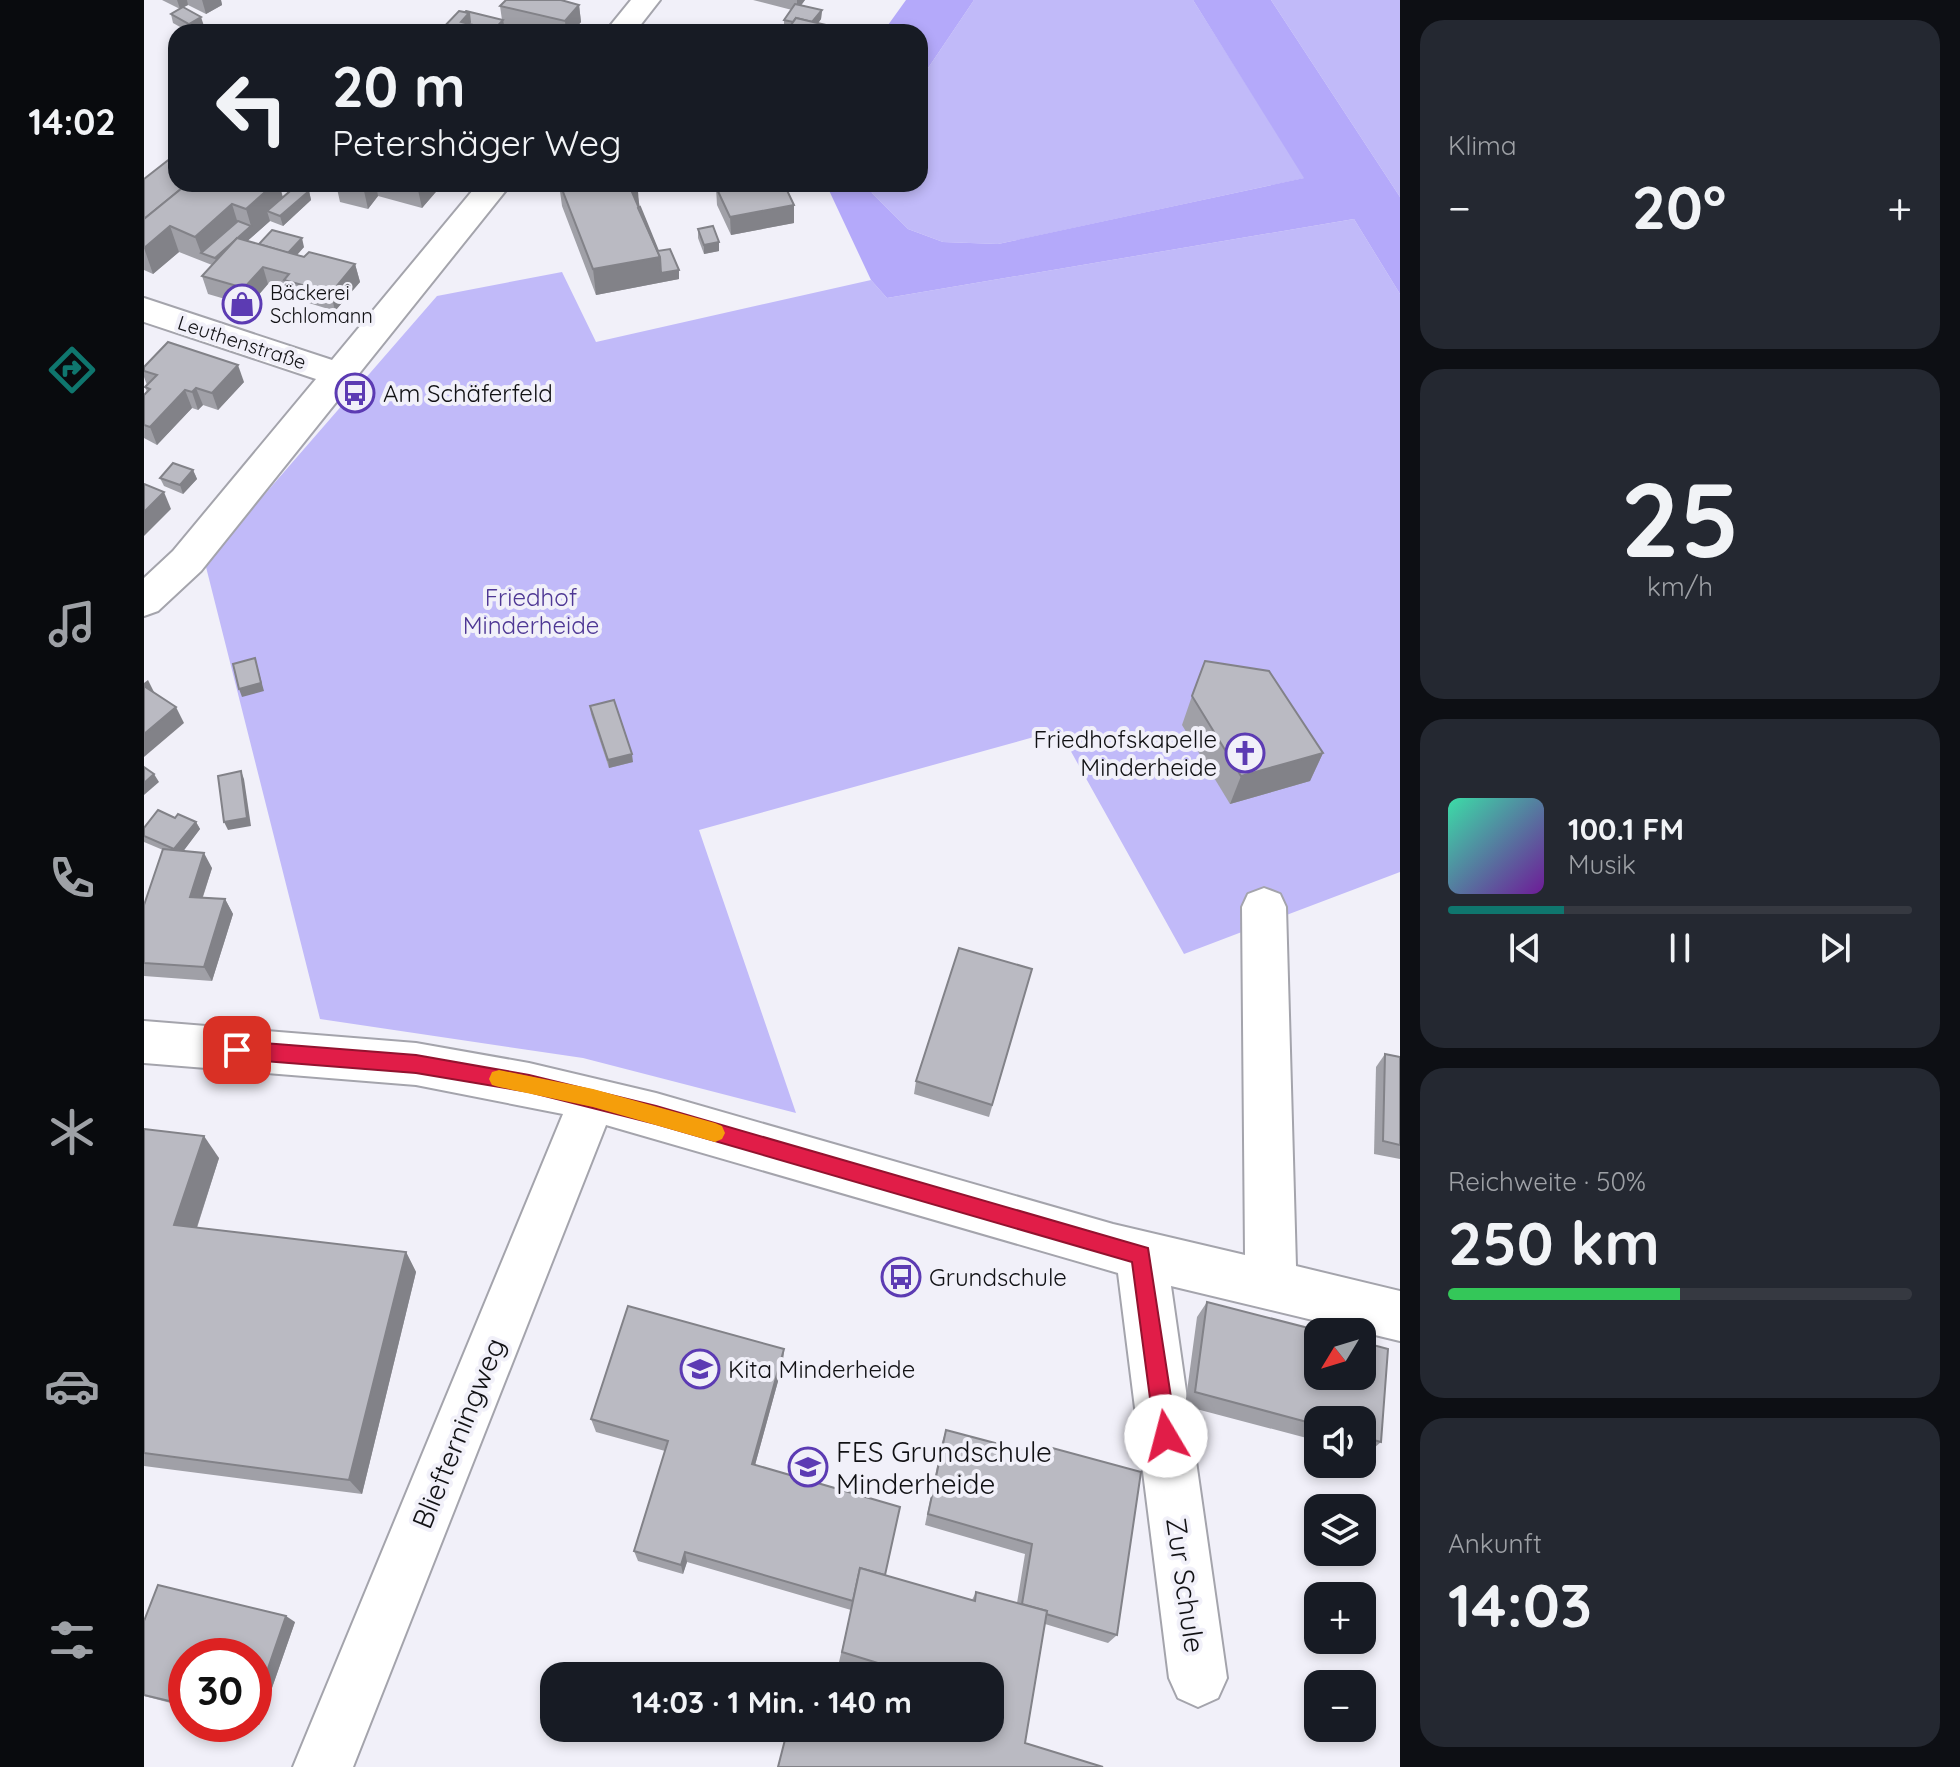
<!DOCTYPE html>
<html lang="de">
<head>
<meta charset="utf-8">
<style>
  :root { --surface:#171b24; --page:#242831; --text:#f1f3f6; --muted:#9ea1a6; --line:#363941; --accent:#0f766e }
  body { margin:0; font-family:Quicksand,sans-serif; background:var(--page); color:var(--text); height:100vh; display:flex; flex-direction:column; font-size:30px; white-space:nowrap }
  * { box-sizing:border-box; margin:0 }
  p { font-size:26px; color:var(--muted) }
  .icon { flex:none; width:44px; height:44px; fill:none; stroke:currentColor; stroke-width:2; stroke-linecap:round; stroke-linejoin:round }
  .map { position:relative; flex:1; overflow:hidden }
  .side { display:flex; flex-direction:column; gap:20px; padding:20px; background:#0d0f14; width:560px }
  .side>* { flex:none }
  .top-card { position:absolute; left:24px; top:24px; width:760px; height:168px; border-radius:24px; box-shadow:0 4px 12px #0003; background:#171b24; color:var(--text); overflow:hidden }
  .needle { width:52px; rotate:232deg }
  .buttons { position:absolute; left:1160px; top:1318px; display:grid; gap:16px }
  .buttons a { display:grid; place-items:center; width:72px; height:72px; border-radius:16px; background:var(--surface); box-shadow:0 4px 12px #0003; font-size:40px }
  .speed { position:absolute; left:24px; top:1638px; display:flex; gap:16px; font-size:40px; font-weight:700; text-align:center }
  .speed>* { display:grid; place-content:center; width:104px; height:104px; border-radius:50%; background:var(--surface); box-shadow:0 4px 12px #0003; line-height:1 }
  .speed .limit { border:12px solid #d22; background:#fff; color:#111 }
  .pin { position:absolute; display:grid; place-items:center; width:68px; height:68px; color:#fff; margin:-34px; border-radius:16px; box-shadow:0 4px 12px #0006 }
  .me { position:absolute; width:88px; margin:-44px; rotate:352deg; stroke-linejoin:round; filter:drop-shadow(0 0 6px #0008) }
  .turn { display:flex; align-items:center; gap:28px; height:168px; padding:0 32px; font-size:36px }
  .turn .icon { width:104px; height:104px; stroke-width:2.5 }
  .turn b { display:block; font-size:56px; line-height:68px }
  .big { font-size:60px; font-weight:800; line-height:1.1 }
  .side .widget { flex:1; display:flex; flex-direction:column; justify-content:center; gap:12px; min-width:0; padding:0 28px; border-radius:24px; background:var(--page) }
  .side .dial { align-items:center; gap:0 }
  .dial b { font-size:104px; line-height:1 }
  .song { display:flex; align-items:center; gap:24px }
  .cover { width:96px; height:96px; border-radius:12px; background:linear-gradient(135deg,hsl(160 70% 55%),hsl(280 70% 35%)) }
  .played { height:8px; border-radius:4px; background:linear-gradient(90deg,var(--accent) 25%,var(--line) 25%) }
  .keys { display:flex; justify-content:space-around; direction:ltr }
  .heat { display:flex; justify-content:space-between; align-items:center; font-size:44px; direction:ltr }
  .charge { height:12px; border-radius:6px; background:linear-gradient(90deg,#34c759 50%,var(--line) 0) }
  .trip { position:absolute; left:396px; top:1662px; width:464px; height:80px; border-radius:24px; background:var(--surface); box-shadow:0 4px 12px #0003; font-weight:800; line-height:80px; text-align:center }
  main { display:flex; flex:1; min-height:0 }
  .dock { display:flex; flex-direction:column; width:144px; justify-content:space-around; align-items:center; background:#090b0e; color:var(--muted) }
  .dock .icon { width:56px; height:56px }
  .dock .on { color:var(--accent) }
  .dock b { font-size:36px; color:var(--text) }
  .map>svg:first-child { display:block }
</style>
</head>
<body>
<main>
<nav class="dock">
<b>14:02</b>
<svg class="icon on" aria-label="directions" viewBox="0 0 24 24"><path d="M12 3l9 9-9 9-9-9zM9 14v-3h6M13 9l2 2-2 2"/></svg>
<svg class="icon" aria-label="music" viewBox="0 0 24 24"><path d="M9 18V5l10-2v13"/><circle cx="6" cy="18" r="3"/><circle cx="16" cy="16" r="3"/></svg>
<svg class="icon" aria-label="phone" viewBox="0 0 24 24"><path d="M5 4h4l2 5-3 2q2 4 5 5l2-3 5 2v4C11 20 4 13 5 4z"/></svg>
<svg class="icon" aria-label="climate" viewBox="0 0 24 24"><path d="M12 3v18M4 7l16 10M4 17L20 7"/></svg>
<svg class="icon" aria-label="car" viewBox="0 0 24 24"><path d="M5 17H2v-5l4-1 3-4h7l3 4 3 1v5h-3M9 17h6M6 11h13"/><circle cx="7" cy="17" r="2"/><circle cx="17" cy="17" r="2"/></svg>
<svg class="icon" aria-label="filters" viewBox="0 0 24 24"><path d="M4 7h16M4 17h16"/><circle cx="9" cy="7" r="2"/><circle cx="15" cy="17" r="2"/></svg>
</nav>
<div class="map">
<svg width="1256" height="1767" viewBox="0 0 1256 1767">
  <rect width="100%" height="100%" fill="#f1f0f9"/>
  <g fill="#c1baf9">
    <path d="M830,0H1049L1161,178L854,244L799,242L764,229L728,193L725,184H776V80Z"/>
    <path d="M1127,0H1256V197Z"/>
    <path d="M1210,219L1256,294V872L1040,954L915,730L555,830L652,1113L439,1058L176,1019L61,563L293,296L418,272L452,342L727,280L743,298Z"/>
  </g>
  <g fill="#b4a9fa">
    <path d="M762,0H830L776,80V32H739Z"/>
    <path d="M1049,0H1127L1256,197V294L1210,219L743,298L727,280L682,184H725L728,193L764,229L799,242L854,244L1160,178Z"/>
  </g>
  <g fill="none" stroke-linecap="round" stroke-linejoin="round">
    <defs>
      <g id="minor">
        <path d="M487,0H516L491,32H461Z"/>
        <path d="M334,184H367L57,571L14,611L0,616V578L29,551L172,379L0,322V298L188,360Z"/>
        <path d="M1120,888L1136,894L1142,907L1152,1266L1256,1291V1341L1027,1286L1083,1678L1074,1698L1054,1707L1034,1698L1025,1678L974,1273L462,1125L209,1767H149L419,1114L272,1085L0,1063V1021L272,1043L385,1063L512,1093L969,1224L1101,1255L1098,907L1104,894Z"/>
      </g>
    </defs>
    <use href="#minor" stroke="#a4a4ac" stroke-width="4"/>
    <use href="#minor" fill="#fff" fill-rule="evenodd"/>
  </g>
  <g fill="#a0a0a7">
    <path d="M18,0H77L78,5L62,14L44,5L36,9Z"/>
    <path d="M609,0H661L657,5L678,10L677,19L674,23L643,30L640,29V20L648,10Z"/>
    <path d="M422,1L435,5L437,22L428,32H394L360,24L361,29L358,32L321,12L358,20L356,6Z"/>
    <path d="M27,14L60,26L49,32H45L29,23Z"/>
    <path d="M0,179L32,184H135L139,197L165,191L167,200L139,226L126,221L103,241L115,244L160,247L153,255L211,264L216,282L191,311L145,297L143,290L124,284L105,306L64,294L58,276L68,265L35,252L9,274L0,270Z"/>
    <path d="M192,184H297V186L278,208L234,196L224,209L196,202Z"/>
    <path d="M415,184H491L496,207L514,251L535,270V279L452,295L418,206Z"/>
    <path d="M572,187L650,223L587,235L573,205Z"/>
    <path d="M554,229L575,251L560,254L554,238Z"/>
    <path d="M0,367L100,382L74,410L59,405L54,410L48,408L13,445L0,438V395L3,392L1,387L3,385L0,377Z"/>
    <path d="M49,470L53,479L39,494L20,486L16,478Z"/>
    <path d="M1048,696L1179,753L1166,781L1086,804L1038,725Z"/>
    <path d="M446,706L489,762L465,768L447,714Z"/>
    <path d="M31,818L52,822L56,829L39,851L68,868L59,897L81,899L89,914L68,981L0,976V905L19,850L0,842V828Z"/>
    <path d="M888,969L845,1117L770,1094L772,1081Z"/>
    <path d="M1241,1054L1256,1057V1159L1230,1154L1232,1067Z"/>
    <path d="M0,1129L75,1158L53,1228L262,1252L272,1272L218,1494L0,1466Z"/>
    <path d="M1063,1302L1180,1332H1174V1376H1218V1342L1244,1349L1237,1442L1223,1454L1218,1453V1420H1174V1441L1041,1406L1053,1317Z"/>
    <path d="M639,1363L611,1465L741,1575L828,1600L832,1592L873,1603L881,1554L781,1525L798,1442L802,1430L896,1455L901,1446L973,1635L964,1643L901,1624L881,1743L634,1767L846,1728V1676H741L695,1662L707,1610L543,1562L539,1574L494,1561L490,1551L521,1451L452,1432L447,1419Z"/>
    <path d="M0,1621L151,1622L115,1725L110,1724V1656H42V1707L0,1696Z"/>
  </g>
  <g fill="#828288">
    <path d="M33,0H43L44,5L36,9Z"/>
    <path d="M58,0H77L78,5L62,14Z"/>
    <path d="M653,0H661L653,11Z"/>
    <path d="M435,5L437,22L428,32H422L421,21Z"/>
    <path d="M678,10L677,19L668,32L665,26Z"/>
    <path d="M325,13L328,31L317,22Z"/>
    <path d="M57,17L60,26L47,32L45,24Z"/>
    <path d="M359,20L361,29L358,32H348Z"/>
    <path d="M130,184H135L141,206L123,211L126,221L74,267L71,258L107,226L102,209Z"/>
    <path d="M226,184H232L234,196L224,209L220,191Z"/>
    <path d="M280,184H297V186L278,208L274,190Z"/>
    <path d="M165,191L167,200L139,226L136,216Z"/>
    <path d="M494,191L496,217L488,192Z"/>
    <path d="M88,204L96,230L57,253L51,237Z"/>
    <path d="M650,205V223L587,235L586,217Z"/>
    <path d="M26,226L35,252L9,274L0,248Z"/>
    <path d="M158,238L160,247L141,268L138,259Z"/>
    <path d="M575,242V251L560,254V245Z"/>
    <path d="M516,257L535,270V279L452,295L449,269Z"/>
    <path d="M211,264L216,282L191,311L187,293Z"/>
    <path d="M119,267L124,284L105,306L100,288Z"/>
    <path d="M94,365L100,382L74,410L68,393Z"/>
    <path d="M52,388L59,405L54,410L48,392Z"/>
    <path d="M41,390L48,408L13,445L6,427Z"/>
    <path d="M49,470L53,479L39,494L36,485Z"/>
    <path d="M20,492L27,509L0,536V512Z"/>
    <path d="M111,658L120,691L98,697L95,689Z"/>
    <path d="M4,680L12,696L0,690V683Z"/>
    <path d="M32,707L40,723L0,757V734Z"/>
    <path d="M1179,753L1166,781L1086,804L1097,776Z"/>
    <path d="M488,754L489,762L465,768L464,760Z"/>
    <path d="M97,771L100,779L107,826L84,830L80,822Z"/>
    <path d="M10,774L15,782L0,795V783Z"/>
    <path d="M52,822L56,829L35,857L30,849Z"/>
    <path d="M60,853L68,868L54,911L46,897Z"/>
    <path d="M81,899L89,914L68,981L60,967Z"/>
    <path d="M60,1136L75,1158L47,1245L30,1225Z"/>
    <path d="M262,1252L272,1272L218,1494L205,1480Z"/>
    <path d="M640,1349L639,1363L608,1476V1464Z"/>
    <path d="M541,1552L543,1562L539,1574L537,1565Z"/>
    <path d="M142,1616L151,1622L115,1725L110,1723V1709Z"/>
  </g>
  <g fill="#babac2" stroke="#828288" stroke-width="2">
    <path d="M362,0H417L435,5L421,21L356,6Z"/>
    <path d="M651,4L678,10L668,22L652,18L649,22L640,20Z"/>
    <path d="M39,7L57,17L45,24L27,14Z"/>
    <path d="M315,11L325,13L317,22L358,32H295Z"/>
    <path d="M322,11L359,20L350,30L325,24L326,22L325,13L321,12Z"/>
    <path d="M652,18L712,32H642Z"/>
    <path d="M32,154V184H43L0,219V179Z"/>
    <path d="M43,184H130L102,209L88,204L51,237L26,226L0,248V219Z"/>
    <path d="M192,184H226L220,191Z"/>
    <path d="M251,184H280L274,190Z"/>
    <path d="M416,184H491L494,191L488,192L516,257L449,269Z"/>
    <path d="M588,184H640L650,205L586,217L572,187Z"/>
    <path d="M152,186L165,191L136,216L123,211Z"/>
    <path d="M496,207L514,251L526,249L535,270L517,273L516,257L494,208Z"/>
    <path d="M94,221L107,226L71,258L57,253Z"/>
    <path d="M569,226L575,242L560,245L554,229Z"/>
    <path d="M128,230L158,238L144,253L115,244Z"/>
    <path d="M93,238L160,257L165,252L211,264L187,293L140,280L145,274L119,267L100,288L58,276Z"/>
    <path d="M24,342L94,365L68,393L52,388L48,392L41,390L6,427L0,425V395L6,389L1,387L13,375L0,371V367Z"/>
    <path d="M29,463L49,470L36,485L16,478Z"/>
    <path d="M0,484L20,492L0,512Z"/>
    <path d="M111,658L117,683L95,689L89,664Z"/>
    <path d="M1061,661L1125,671L1179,753L1097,776L1048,696Z"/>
    <path d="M0,686L32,707L0,734Z"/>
    <path d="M470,700L488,754L464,760L446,706Z"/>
    <path d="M0,767L10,774L0,783Z"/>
    <path d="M97,771L103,818L80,822L74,776Z"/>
    <path d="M14,810L31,818L34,814L52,822L30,849L0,836V828Z"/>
    <path d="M19,849L60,853L46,897L81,899L60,967L0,963V905Z"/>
    <path d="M815,948L888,969L848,1105L772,1081Z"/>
    <path d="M1241,1054L1256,1057V1145L1239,1141Z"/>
    <path d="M0,1129L60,1136L30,1225L262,1252L205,1480L0,1453Z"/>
    <path d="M1063,1302L1180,1332H1174V1376H1218V1342L1244,1349L1237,1442L1218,1437V1420H1174V1425L1051,1392Z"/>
    <path d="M484,1306L640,1349L608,1464L756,1507L741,1575L716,1568L709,1601L541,1552L537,1565L490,1551L524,1441L447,1419Z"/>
    <path d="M802,1430L900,1456L901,1446L997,1472L973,1635L902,1614L903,1611L878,1604L888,1544L784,1514Z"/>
    <path d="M716,1568L831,1601L832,1592L903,1611L881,1743L959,1767H634L644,1728H846V1676H776L698,1652Z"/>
    <path d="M14,1585L142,1616L110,1709V1656H42V1705L0,1695V1621Z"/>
  </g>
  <path fill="#e11d48" stroke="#92132f" stroke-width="2" d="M93,1041L272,1055L385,1075L512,1106L1004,1248L1033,1436L1029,1444L1022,1447L1014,1444L1011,1436L988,1262L512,1124L385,1092L272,1073L93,1059L87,1056L84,1050L87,1044Z"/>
  <path fill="#f59e0b" d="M355,1070L449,1089L571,1123L578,1126L581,1133L578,1139L571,1142L449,1107L355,1087L348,1085L345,1079L348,1072Z"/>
  <defs>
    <symbol id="shop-ring" viewBox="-11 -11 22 22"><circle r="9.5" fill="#f1f0f9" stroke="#5c3bb3" stroke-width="1.5"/><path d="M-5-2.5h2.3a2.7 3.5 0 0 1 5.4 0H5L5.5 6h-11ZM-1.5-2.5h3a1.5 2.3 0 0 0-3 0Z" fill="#5c3bb3"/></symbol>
    <symbol id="bus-ring" viewBox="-11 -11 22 22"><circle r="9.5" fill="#f1f0f9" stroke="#5c3bb3" stroke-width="1.5"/><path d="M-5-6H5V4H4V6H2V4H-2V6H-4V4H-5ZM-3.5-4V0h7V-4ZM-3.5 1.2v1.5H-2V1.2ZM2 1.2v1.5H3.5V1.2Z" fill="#5c3bb3"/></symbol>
    <symbol id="church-ring" viewBox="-11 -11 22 22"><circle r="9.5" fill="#f1f0f9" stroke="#5c3bb3" stroke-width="1.5"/><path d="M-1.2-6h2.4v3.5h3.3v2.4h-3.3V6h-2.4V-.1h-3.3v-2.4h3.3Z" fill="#5c3bb3"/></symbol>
    <symbol id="school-ring" viewBox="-11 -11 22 22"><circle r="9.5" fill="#f1f0f9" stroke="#5c3bb3" stroke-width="1.5"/><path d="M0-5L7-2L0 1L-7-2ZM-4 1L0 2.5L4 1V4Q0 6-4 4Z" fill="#5c3bb3"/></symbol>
  </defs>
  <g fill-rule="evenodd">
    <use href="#shop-ring" x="76" y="282" width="44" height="44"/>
    <use href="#bus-ring" x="189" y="371" width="44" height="44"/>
    <use href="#church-ring" x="1079" y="731" width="44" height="44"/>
    <use href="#bus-ring" x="735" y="1255" width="44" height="44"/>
    <use href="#school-ring" x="534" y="1347" width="44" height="44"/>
    <use href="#school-ring" x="642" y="1445" width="44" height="44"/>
  </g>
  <g text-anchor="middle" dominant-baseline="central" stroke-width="8" stroke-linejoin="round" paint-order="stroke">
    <g font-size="20" fill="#111114" stroke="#f1f0f9" text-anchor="start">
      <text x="126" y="292">Bäckerei<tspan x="126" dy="23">Schlomann</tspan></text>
    </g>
    <g font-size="20" fill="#111114" stroke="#f1f0f9">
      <text transform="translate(98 342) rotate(18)">Leuthenstraße</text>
    </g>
    <g font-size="24" fill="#111114" stroke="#f1f0f9" text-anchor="start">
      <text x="239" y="393">Am Schäferfeld</text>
      <text x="1073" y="739" text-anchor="end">Friedhofskapelle<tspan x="1073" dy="28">Minderheide</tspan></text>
      <text x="785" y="1277">Grundschule</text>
      <text x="584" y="1369">Kita Minderheide</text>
    </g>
    <g font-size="24" fill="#4e3794" stroke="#f1f0f9">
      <text x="387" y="597">Friedhof<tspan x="387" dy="28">Minderheide</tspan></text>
    </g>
    <g font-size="28" fill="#111114" stroke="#f1f0f9">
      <text transform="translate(314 1433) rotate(-68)">Bliefterningweg</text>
      <text transform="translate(1042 1585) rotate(82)">Zur Schule</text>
    </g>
    <g font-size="28" fill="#111114" stroke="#f1f0f9" text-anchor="start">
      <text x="692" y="1451">FES Grundschule<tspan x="692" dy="32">Minderheide</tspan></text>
    </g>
  </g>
</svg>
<div class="buttons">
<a><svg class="needle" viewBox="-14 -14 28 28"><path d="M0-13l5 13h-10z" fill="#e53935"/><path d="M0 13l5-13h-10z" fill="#9ea1a6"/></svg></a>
<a><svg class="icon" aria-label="sound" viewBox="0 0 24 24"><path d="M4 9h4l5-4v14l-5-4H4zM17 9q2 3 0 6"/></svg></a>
<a><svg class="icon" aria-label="layers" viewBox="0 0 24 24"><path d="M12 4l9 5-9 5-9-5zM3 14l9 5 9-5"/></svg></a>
<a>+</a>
<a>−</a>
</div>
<div class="speed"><div class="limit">30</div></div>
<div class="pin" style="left:93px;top:1050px;background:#d93025"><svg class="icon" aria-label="arrive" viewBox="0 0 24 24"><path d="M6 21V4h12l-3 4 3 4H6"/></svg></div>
<svg class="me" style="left:1022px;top:1436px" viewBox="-20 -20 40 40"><circle r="19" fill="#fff"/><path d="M0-13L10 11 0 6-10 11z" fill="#e11d48"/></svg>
<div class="trip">14:03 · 1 Min. · 140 m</div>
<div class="top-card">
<div class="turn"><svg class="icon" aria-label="left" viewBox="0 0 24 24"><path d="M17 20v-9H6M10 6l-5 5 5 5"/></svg><div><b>20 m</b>Petershäger Weg</div></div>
</div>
</div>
<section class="side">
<div class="widget"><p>Klima</p>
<div class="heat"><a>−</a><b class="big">20°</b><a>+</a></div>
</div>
<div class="widget dial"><b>25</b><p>km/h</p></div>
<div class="widget">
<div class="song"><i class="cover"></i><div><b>100.1 FM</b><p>Musik</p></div></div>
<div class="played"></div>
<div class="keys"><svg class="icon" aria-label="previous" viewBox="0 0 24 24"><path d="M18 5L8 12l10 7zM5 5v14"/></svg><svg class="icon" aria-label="pause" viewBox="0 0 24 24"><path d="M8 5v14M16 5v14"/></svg><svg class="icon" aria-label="next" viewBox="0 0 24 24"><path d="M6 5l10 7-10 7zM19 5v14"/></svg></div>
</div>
<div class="widget"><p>Reichweite · 50%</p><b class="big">250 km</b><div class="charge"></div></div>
<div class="widget"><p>Ankunft</p><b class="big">14:03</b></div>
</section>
</main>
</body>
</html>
